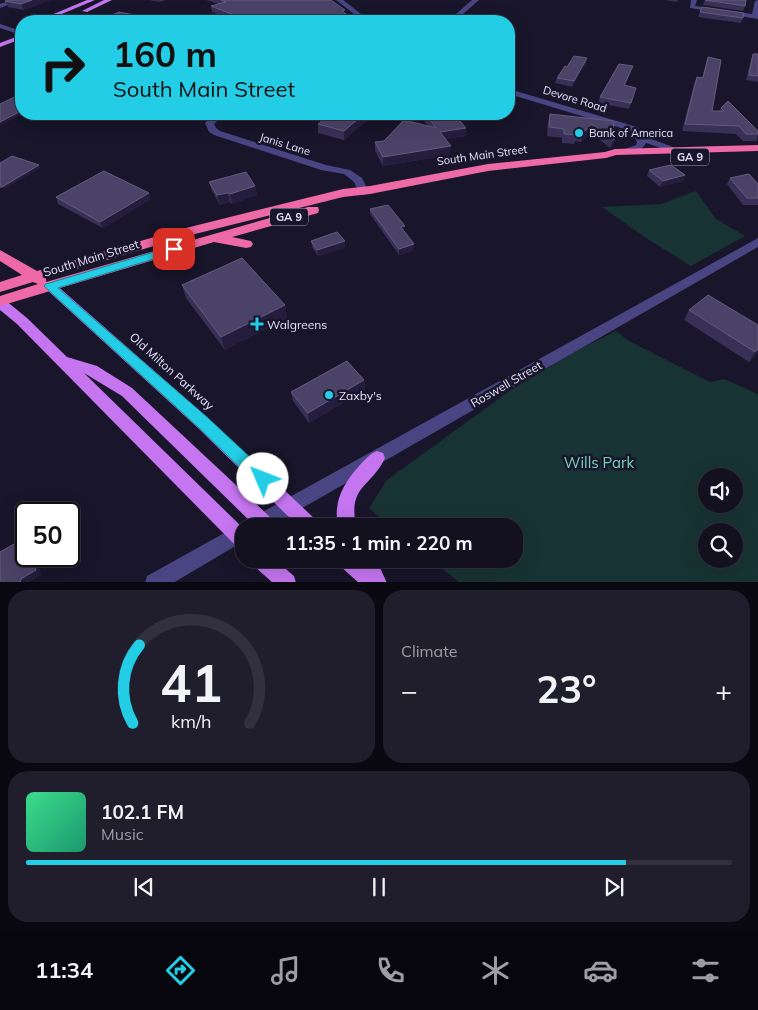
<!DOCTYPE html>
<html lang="en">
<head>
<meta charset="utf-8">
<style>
  :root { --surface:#131020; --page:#201e2d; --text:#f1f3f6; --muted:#9d9da5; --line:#32303e; --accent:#23cde5 }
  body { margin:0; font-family:Mulish,sans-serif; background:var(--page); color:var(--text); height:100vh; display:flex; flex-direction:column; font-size:19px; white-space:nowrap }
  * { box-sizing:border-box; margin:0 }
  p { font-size:16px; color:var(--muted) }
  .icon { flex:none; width:28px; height:28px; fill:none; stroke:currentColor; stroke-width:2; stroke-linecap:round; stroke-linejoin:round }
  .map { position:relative; height:582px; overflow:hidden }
  .side { display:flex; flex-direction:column; gap:8px; padding:8px; background:#0a0912; flex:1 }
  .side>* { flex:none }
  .banner { position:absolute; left:15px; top:15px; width:500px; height:105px; border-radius:20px; box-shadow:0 5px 20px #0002,0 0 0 1px var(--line); background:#23cde5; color:#111; overflow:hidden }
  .buttons { position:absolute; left:698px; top:468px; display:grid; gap:10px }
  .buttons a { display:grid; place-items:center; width:45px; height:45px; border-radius:50%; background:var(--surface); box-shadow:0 5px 20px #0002,0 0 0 1px var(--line); font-size:25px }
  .speed { position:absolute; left:15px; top:502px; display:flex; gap:10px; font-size:25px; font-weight:700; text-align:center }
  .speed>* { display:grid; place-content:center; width:65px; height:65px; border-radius:50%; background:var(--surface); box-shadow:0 5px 20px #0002,0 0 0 1px var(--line); line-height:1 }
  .speed .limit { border:2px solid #111; border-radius:8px; background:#fff; color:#111 }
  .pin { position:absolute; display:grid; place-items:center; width:42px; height:42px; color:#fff; margin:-21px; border-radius:10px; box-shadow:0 2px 8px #0006 }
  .me { position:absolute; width:55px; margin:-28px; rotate:314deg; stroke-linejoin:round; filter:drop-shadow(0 0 4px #0008) }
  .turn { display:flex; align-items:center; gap:18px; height:105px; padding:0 15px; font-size:22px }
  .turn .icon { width:65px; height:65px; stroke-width:2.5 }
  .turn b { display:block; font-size:35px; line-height:42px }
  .big { font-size:38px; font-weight:700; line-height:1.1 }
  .side .widget { flex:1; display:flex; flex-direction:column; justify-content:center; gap:8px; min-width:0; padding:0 18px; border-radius:20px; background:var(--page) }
  .side .dial { align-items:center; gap:0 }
  .dial svg { height:130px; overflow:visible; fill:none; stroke:var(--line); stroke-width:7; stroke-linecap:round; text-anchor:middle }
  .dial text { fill:var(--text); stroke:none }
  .song { display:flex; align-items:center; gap:15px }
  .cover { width:60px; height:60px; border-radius:8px; background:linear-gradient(135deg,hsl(150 70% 55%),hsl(160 70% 35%)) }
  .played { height:5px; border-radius:2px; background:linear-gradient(90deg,var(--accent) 85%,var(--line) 85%) }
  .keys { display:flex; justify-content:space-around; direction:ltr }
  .heat { display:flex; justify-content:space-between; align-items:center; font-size:28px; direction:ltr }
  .side .tiles { flex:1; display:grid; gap:8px; grid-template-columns:1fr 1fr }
  .widget:last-child { grid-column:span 2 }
  .trip { position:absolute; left:235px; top:518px; width:288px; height:50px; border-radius:20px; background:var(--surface); box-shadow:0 5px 20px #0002,0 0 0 1px var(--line); font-weight:700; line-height:50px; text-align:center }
  .tab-bar { display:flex; height:80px; justify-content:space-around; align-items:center; background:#08060d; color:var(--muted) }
  .tab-bar .icon { width:35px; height:35px }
  .tab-bar .active { color:var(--accent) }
  .tab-bar b { font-size:22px; color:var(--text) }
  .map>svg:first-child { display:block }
</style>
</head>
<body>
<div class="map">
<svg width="758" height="583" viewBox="0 0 758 583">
  <rect width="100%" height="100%" fill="#19152a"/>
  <g fill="#183333" fill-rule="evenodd">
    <path d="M696,191L716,219L745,236L691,266L646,238L602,207L661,204Z"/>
    <path d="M616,331L629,341L710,382L724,379L758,394V582H459L430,559H514V526H390L369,508L387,480L508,392L576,351ZM706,476H734V504H706ZM706,531H734V559H706Z"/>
  </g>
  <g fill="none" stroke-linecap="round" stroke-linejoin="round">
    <g fill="#494583" fill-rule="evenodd">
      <path d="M12,0H21L0,8V4Z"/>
      <path d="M336,0H343L370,21H363Z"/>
      <path d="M472,0H479L455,21H448Z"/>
      <path d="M691,0H697L695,6L752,14L755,1L758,0V19L690,8Z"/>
      <path d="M0,24L21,31V35L0,28Z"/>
      <path d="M509,89L637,127L654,140L681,150L676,153L646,143C642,150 633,155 625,153V149L636,145L637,142L631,131L509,94Z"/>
      <path d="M215,114L222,116L214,124L216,128L220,131L326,165L350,170L362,178L369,192L364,195L360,194L354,182L344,174L321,170L214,135L209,132L205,123Z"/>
      <path d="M758,238V247L271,526H244V541L173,583H145L147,576L237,526L243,523L246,524L248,520Z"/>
    </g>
    <g fill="#c475ef" fill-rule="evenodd">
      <path d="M87,0H95L45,21H37Z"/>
      <path d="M104,0H112L87,12L82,11Z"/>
      <path d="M21,35V39L0,47V43Z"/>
      <path d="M50,282L54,283L208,418L316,520L319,526H298L198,428L46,289L44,286Z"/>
      <path d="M0,298L5,300L27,318L67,357L97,366L132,388L269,516L272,522L270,526H255L122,396L84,373L244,529V551L238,548L17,324L0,310Z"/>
      <path d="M377,451L383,453L385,458C371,488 348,485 356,526H338C333,502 343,484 359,466C365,460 369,454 377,451Z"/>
      <path d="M252,559H274L294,576L296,583H273L254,566Z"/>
      <path d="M338,559H376L387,583H359L340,566Z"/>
    </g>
    <path fill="#ee6aa6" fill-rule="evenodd" d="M758,145V151L616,155L606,158L488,171L370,194L343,197L191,235L46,278V282L308,207H318L319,210L318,213L232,237L251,241L253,244L251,247L246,248L214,242L0,306V296L38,284L33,282L0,292V282L22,275L0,261V250L37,271L182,229L343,189L370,186L488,164L605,152L615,149Z"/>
  </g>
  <g fill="#383056">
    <path d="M50,0L24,10L8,7L5,1Z"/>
    <path d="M148,0H166L160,2Z"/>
    <path d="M206,0H331L345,13L355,21H236L212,12L211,6L218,4Z"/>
    <path d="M665,0H678L677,2Z"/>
    <path d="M705,0L745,6L743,11L703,5Z"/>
    <path d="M702,7L743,18L741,23L698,17Z"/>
    <path d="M753,54H758V82L746,80L751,59Z"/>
    <path d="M708,57L712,111H719L721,108L758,131L757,141H743L736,134L682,131L694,84L697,77L702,78Z"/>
    <path d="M587,58L586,63L572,87L555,83L557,78L567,67Z"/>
    <path d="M631,72L625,85L636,88L629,109L598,103L600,97Z"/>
    <path d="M41,114H60L53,117Z"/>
    <path d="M331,114H374L344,140L318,133V124Z"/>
    <path d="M419,114H454L466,128L465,136L446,139L450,155L383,166L375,151V142L384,141L428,126Z"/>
    <path d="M550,114L613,121L615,139L612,148H610L590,132L581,142L575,141L574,144L562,143V138L547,136L548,122Z"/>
    <path d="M649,170L685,175L683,181L660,187L647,176Z"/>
    <path d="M730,178L758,184V205H743L727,184Z"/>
    <path d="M209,182L255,186L257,195L232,204L230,202L220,205L212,191Z"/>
    <path d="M56,197L151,199L103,228L58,204Z"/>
    <path d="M370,209L405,232L414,250L399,255L370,214Z"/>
    <path d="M311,241L345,248L318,256L312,247Z"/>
    <path d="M182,285L285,305L287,318L225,350L186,298Z"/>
    <path d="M689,310L758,353L749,362L684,320Z"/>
    <path d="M364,380L365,390L309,423L293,401L291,392Z"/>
  </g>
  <g fill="#241d3d">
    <path d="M32,0H50L24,10L21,4Z"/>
    <path d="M140,16L141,19L136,21H130Z"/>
    <path d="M587,58L586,63L572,87L574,81Z"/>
    <path d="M21,111V114H23L0,125V122Z"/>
    <path d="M52,114H60L53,117Z"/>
    <path d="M364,114H374L344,140V131Z"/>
    <path d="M592,124L590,132L581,142L583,133Z"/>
    <path d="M466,128L465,136L439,140L440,132Z"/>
    <path d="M615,139L612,148H610L613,140Z"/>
    <path d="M451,146L450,155L383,166V157Z"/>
    <path d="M39,165L40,168L3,190L2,187Z"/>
    <path d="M685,175L683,181L660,187L663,181Z"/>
    <path d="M255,186L257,195L232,204L230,194Z"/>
    <path d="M149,193L151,199L103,228L100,222Z"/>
    <path d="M228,193L230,202L220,205L217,195Z"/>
    <path d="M345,241V248L318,256L317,250Z"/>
    <path d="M414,244V250L399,255V249Z"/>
    <path d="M285,305L287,318L225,350L221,337Z"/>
    <path d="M758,349V353L749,362L755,352Z"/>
    <path d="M364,380L365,390L309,423L308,413Z"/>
    <path d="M14,544L20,549L23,560L17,555Z"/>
    <path d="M32,556H37L41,575L28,583H20L21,579Z"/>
  </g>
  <g fill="#4b4367" stroke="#635c7f">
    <path d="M7,0H32L21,4L5,1Z"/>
    <path d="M221,0H331L345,10L342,11L355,21H250L211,6L226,2Z"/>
    <path d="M705,0H746L745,6Z"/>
    <path d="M702,7L744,13L743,18L700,12Z"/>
    <path d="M119,12L140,16L130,21H98Z"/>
    <path d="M404,16L412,21H392L388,18Z"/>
    <path d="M184,20L193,21H181Z"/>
    <path d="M753,54H758V76L749,75Z"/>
    <path d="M574,56L587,58L574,81L557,78L565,66L567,67Z"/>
    <path d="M708,57L721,60L712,111H724L721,108L728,101L758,131V134H746L739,126L685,124L697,77L703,78Z"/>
    <path d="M619,64L633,66L624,85L636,88L631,103L600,97Z"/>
    <path d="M21,94V111L0,122V104Z"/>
    <path d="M331,114H364L344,131L318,124Z"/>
    <path d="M426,114H454L466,128L440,132L451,146L383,157L375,142L384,141L404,120L436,128Z"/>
    <path d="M550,114L613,121L615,139L613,140L592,124L583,133L577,132V135L564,134V129L549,127Z"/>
    <path d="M12,156L39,165L2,187H0V163Z"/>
    <path d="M671,165L685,175L663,181L649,170Z"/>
    <path d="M104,171L149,193L100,222L56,197Z"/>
    <path d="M246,172L255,186L230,194L228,193L217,195L209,182Z"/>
    <path d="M749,174L758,184V198H747L730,178Z"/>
    <path d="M388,205L405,226L401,227L414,244L399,249L370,209Z"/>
    <path d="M337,232L345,241L317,250L311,241Z"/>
    <path d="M242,258L285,305L221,337L182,285Z"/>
    <path d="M708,295L758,325V349L755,352L689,310Z"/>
    <path d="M347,361L364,380L308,413L291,392Z"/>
    <path d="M14,544L17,555L26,550V556H32L36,570L21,579L20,583H0V552Z"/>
  </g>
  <path fill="#23cde5" stroke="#178595" d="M174,246L179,249L177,252L58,288L208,418L268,474L270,479L268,484L263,486L257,484L198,427L44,286L46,284Z"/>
  <g fill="#23cde5" stroke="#19152a" stroke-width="2">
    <circle cx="579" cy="133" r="5"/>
    <path d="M254.5 316.5h5v5h5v5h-5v5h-5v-5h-5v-5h5z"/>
    <circle cx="329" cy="395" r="5"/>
  </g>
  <g text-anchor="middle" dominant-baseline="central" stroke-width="5" stroke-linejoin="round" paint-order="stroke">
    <g font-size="11" fill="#e5e1fc" stroke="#19152a">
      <text transform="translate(575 99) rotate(17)">Devore Road</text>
      <text transform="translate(285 144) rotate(17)">Janis Lane</text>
      <text transform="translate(482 155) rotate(-8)">South Main Street</text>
    </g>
    <g font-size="11" fill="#e5e1fc" stroke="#19152a" text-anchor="start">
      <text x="589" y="133">Bank of America</text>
    </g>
    <g fill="#19152a" stroke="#a8a4bd" stroke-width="1">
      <rect x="671" y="148.5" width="38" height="17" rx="4"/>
      <rect x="270" y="208.5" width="38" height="17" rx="4"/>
    </g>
    <g font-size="11" font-weight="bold" fill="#e5e1fc">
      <text x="690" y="157">GA 9</text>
      <text x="289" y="217">GA 9</text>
    </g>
    <g font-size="12" fill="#e5e1fc" stroke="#19152a">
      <text transform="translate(91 258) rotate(-17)">South Main Street</text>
      <text transform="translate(172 371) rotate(42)">Old Milton Parkway</text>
      <text transform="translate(506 384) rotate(-30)">Roswell Street</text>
    </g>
    <g font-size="12" fill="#e5e1fc" stroke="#19152a" text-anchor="start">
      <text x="267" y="324">Walgreens</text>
      <text x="339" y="395">Zaxby's</text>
    </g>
    <g font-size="15" fill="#74d5bf" stroke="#19152a">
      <text x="599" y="462">Wills Park</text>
    </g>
  </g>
</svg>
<div class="buttons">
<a><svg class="icon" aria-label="sound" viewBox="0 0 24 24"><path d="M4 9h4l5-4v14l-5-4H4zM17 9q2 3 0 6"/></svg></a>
<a><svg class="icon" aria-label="search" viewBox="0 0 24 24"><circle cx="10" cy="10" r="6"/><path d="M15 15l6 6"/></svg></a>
</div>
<div class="speed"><div class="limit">50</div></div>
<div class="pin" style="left:174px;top:249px;background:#d93025"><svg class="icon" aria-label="arrive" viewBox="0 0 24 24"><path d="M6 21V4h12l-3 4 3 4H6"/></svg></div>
<svg class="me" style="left:263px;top:479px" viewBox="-20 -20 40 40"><circle r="19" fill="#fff"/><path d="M0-13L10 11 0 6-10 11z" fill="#23cde5"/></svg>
<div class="trip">11:35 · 1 min · 220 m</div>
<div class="banner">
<div class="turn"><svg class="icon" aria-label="right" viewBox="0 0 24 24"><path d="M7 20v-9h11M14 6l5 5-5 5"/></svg><div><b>160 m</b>South Main Street</div></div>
</div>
</div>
<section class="side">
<div class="tiles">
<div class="widget dial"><svg viewBox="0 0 100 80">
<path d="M14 69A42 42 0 1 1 86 69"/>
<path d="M14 69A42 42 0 0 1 18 21" stroke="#23cde5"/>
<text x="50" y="56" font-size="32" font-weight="700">41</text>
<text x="50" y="72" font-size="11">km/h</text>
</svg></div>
<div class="widget"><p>Climate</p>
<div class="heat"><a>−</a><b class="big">23°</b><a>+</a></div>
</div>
<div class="widget">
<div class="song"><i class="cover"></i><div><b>102.1 FM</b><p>Music</p></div></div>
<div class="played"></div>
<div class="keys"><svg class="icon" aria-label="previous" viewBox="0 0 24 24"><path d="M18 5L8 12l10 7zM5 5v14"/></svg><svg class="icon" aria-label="pause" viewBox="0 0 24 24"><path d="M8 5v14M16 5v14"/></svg><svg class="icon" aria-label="next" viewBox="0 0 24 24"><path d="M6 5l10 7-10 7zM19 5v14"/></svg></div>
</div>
</div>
</section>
<nav class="tab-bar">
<b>11:34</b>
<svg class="icon active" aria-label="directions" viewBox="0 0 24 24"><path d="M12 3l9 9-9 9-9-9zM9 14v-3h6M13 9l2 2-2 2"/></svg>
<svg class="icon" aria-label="music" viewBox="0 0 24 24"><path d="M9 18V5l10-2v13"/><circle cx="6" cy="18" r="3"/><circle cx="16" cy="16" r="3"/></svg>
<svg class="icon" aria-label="phone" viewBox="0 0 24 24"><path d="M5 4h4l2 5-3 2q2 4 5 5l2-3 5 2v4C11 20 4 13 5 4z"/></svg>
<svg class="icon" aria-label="climate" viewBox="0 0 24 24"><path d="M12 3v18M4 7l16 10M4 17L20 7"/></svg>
<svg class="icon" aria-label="car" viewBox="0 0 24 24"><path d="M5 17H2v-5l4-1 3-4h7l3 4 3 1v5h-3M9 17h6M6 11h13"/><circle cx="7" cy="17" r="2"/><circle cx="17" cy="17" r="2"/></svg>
<svg class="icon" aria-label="filters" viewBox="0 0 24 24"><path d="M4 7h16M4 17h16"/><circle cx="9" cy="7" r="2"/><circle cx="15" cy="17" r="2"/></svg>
</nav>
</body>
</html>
